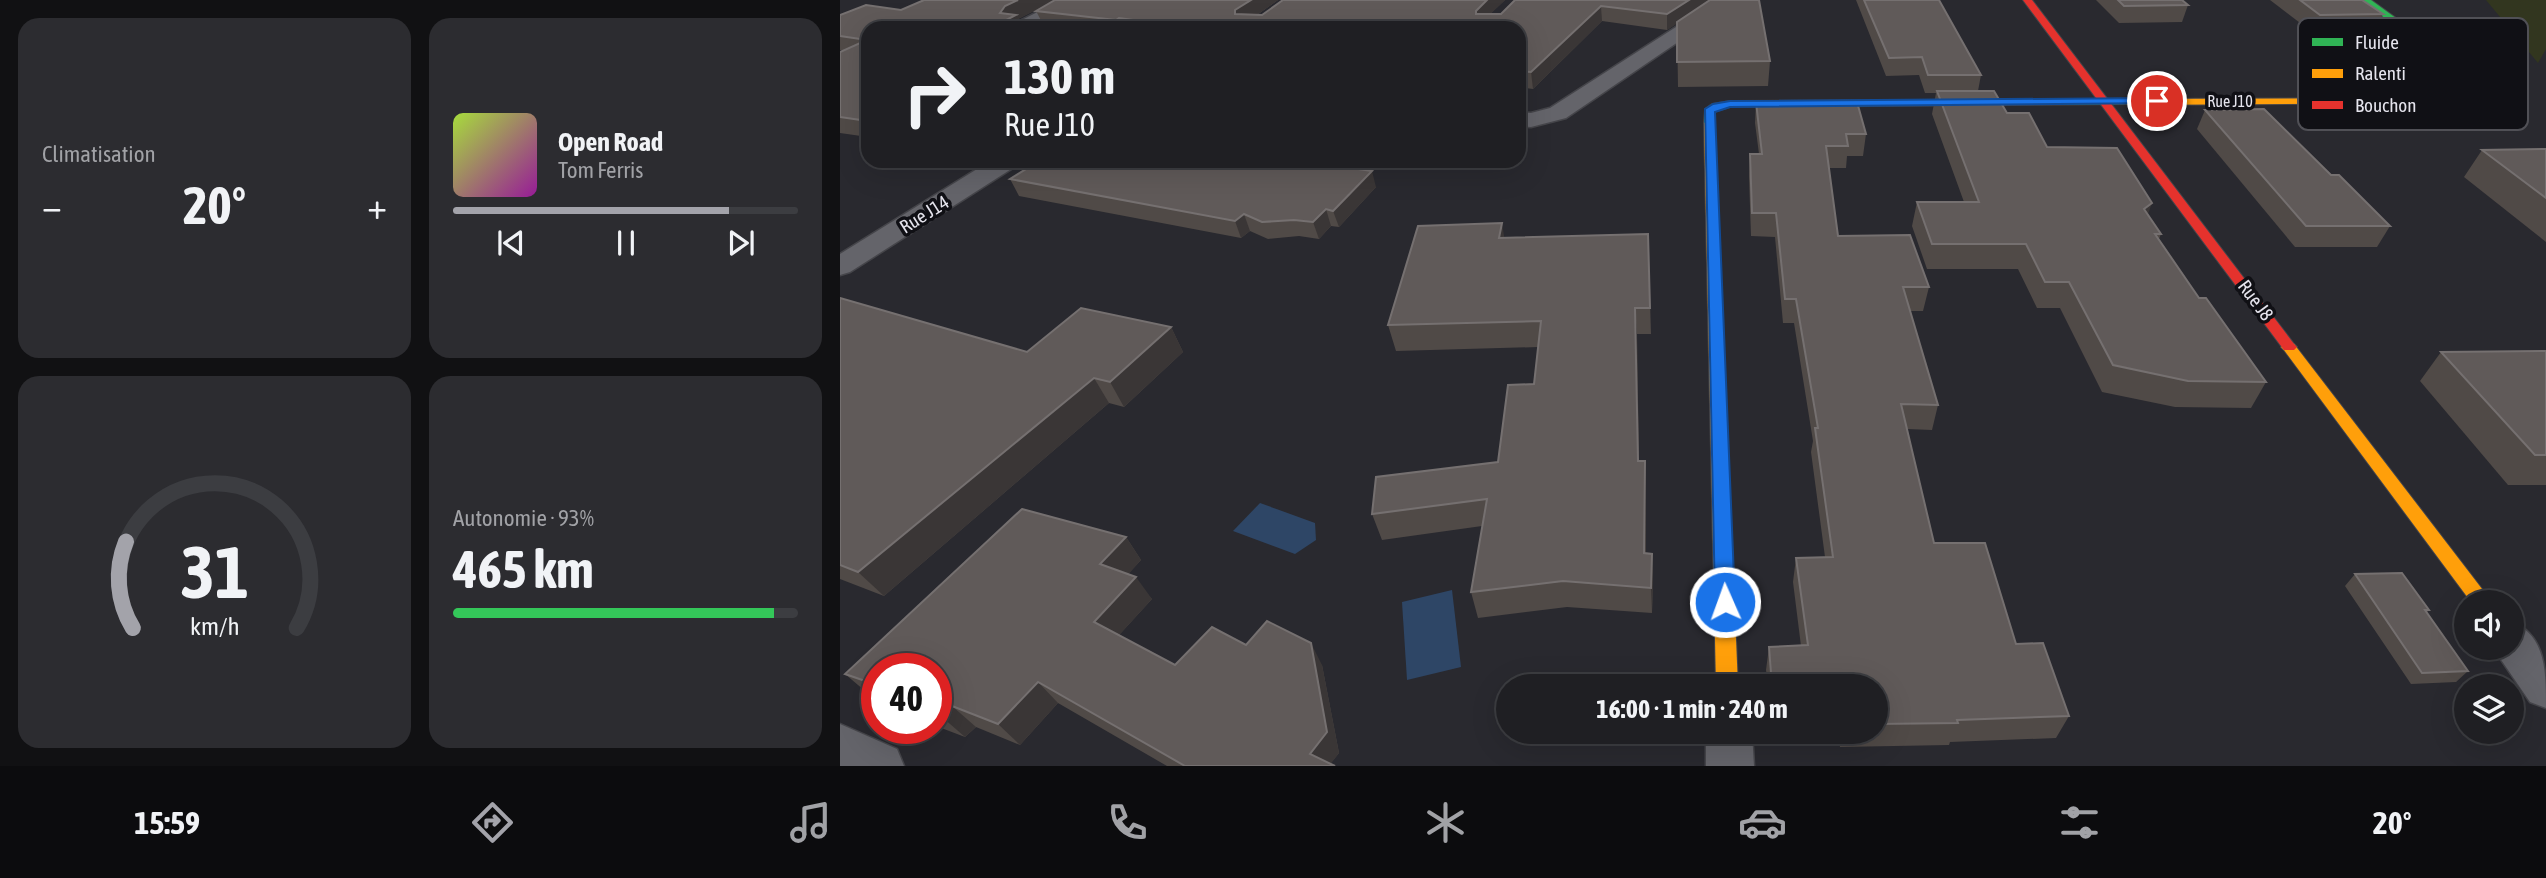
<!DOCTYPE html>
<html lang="fr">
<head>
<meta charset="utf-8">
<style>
  :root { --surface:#1f1f23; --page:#2c2c30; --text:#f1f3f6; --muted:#a1a2a6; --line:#3c3d41; --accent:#a3a3aa }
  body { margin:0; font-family:"Asap Condensed",sans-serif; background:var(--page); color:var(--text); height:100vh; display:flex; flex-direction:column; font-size:26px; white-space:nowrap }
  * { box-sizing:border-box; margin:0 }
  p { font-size:23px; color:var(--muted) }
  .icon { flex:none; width:38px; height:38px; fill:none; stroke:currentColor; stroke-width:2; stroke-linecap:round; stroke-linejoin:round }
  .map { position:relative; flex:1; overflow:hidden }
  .drawer { display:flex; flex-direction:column; gap:18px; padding:18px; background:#111113; width:840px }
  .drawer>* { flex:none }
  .hud { position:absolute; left:21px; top:21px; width:665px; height:147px; border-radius:21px; box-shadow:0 7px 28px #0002,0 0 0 2px var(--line); background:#1f1f23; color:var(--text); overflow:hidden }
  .buttons { position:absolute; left:1614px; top:590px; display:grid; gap:14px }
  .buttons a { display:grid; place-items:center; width:70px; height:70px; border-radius:50%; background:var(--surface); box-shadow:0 7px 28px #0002,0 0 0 2px var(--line); font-size:35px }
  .speed { position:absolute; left:21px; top:653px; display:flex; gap:14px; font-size:35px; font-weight:700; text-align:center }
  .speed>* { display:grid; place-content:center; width:91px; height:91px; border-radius:50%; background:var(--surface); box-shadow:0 7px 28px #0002,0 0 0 2px var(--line); line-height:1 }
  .speed .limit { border:10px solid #d22; background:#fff; color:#111 }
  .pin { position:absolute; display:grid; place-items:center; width:60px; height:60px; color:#fff; margin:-30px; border:4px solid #fff; border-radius:50%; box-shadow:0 2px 7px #0007 }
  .me { position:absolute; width:77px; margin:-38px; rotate:358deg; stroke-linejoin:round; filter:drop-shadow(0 0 5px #0008) }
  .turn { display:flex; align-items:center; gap:24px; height:147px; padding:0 28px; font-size:32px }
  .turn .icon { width:91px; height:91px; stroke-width:2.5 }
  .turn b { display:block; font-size:49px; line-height:60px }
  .big { font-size:52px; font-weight:700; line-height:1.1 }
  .drawer .widget { flex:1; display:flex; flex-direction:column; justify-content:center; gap:10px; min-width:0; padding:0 24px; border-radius:21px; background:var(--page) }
  .drawer .dial { align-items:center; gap:0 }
  .dial svg { height:182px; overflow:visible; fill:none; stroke:var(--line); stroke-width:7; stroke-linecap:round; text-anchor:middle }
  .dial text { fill:var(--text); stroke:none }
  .song { display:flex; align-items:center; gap:21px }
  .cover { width:84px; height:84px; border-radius:10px; background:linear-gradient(135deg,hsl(80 70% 55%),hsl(300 70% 35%)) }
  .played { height:7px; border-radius:4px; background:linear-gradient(90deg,var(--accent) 80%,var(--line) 80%) }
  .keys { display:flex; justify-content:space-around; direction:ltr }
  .heat { display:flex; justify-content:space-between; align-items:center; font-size:38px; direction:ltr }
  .charge { height:10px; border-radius:5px; background:linear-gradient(90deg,#34c759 93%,var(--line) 0) }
  .drawer .tiles { flex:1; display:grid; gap:18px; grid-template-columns:repeat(2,1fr) }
  .trip { position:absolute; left:656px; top:674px; width:392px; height:70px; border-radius:35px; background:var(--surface); box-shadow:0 7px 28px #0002,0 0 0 2px var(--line); font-weight:700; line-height:70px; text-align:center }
  .dock { display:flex; height:112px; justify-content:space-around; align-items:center; background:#0c0c0e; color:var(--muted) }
  .dock .icon { width:49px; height:49px }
  .dock .current { color:var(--accent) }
  .dock b { font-size:32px; color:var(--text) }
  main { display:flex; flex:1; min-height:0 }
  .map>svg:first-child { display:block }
</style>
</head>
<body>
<main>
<section class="drawer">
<div class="tiles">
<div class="widget"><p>Climatisation</p>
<div class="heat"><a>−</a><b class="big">20°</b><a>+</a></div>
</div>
<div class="widget">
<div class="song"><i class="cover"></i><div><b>Open Road</b><p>Tom Ferris</p></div></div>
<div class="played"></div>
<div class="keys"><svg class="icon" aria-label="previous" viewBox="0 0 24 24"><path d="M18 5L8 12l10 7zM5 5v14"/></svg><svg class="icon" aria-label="pause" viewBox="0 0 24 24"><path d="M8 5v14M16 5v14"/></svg><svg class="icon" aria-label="next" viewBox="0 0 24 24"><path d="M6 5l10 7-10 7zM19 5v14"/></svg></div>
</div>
<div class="widget dial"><svg viewBox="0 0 100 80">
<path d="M14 69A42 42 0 1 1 86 69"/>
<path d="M14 69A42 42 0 0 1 11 31" stroke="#a3a3aa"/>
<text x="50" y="56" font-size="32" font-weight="700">31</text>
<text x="50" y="72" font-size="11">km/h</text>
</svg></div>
<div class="widget"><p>Autonomie · 93%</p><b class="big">465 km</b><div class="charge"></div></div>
</div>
</section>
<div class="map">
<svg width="1706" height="766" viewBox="0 0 1706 766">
  <rect width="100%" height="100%" fill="#29292f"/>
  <path fill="#32361f" d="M1646,0H1706V49L1698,63Z"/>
  <g fill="#2e4666">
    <path d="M420,503L475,523L476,540L455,554L393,531Z"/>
    <path d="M612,590L621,667L567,680L562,602Z"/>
  </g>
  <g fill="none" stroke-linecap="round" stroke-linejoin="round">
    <defs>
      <g id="street">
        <path d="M221,0H244L196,28H171L174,24Z"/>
        <path d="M878,0H900L726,118L691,127L679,126V112L691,113L710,108Z"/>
        <path d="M150,161H179L176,166L10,272L0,275V254Z"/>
        <path d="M1671,621C1706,636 1706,670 1706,708L1690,702L1653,648H1671Z"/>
        <path d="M0,724L57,749L64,766H0Z"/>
        <path d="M866,732H912L914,766H866Z"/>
      </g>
      <g id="fast">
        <path d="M1521,0H1531L1651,87L1658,98L1657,100L1617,103V99L1646,95Z"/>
        <path d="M1288,99L1293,102L1292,104L890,107L874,112L873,125L864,123L865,109L872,104L890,101Z"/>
      </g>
      <g id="slow">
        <path d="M1621,98L1625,99V103L1288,105L1283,102L1288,99Z"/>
        <path d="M869,120L874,123L898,686H876L864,123Z"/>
        <path d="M1449,342L1454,344L1652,602H1631L1444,350L1441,347Z"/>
      </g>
      <path id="jam" d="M1183,0H1192L1454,344L1457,347L1454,350H1444Z"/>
    </defs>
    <use href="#street" stroke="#45454a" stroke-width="3"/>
    <use href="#fast" stroke="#45454a" stroke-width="2"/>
    <use href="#slow" stroke="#45454a" stroke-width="2"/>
    <use href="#jam" stroke="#45454a" stroke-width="2"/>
    <use href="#street" fill="#64646a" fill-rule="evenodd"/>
    <use href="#fast" fill="#30b455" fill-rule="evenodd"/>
    <use href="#slow" fill="#ff9f0a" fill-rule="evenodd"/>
    <use href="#jam" fill="#e5322d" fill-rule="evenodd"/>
  </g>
  <g fill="#504a47">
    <path d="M84,0H438L417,15H422L443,0H665L650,14H661L675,0H919L930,61L928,86L838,87L837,23L827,30L762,21L693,89L679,87V28H216L204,26L196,11L211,2L178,19L183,28H28V137L0,133V52L3,51L0,50V15L26,5L61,10Z"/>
    <path d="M1016,0H1099L1141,75L1138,91L1167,113L1207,147L1308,214L1321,234L1319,239L1359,298L1426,382L1411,408L1335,407L1262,392L1220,308H1197L1178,269H1087L1072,226L1077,202H1124L1092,114L1096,93H1085L1079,75L1046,76Z"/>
    <path d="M1256,0H1342L1348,5L1342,22L1279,23Z"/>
    <path d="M1430,0H1522L1543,14L1534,31L1472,32Z"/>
    <path d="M916,102L1026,134L1023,156H1007L1006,168H989L998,236L1089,287L1083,311H1070L1098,405L1092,430L1067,429L1094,543L1176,644L1229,716L1216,738L1110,742L1109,745L1000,747L998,732H1036V686H928L926,670L929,647L961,646L953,582L956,558L985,557L971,452L973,441L954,323H943L935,237L911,236L909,177L910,154H919L915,123Z"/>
    <path d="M1365,110L1491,175L1550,226L1537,247H1455L1357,129Z"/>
    <path d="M1706,149V242L1624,177L1642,150Z"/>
    <path d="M170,179L536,187L499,227L491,226L479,239L459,236L428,239L410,231L401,238L179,196Z"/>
    <path d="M808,234L811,334H797L799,461H805L806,487V554H812L813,580L812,613L727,607L638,618L631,592L642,526L542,540L532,514L658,462L694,384L698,347L556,351L548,325L664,238Z"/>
    <path d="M0,298L187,352L331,327L343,352L284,407L269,403L44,596L0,579Z"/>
    <path d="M1706,351V485H1668L1580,381L1601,352Z"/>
    <path d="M286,537L301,560L288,574L312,599L279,635L335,665L406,645L482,665L499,753L490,764L495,766H327L218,703L180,745L136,727L125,737L96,726V668H37V698L31,696L5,674Z"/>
    <path d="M1515,574L1589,610L1586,613L1628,671L1616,682L1571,684L1505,586Z"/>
  </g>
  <g fill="#3a3636">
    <path d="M178,0H216L178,19L183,28H151L165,6Z"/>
    <path d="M411,0H438L401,26L395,14V10Z"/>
    <path d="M647,0H665L638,26L636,11Z"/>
    <path d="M849,0H871V2L827,30V14Z"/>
    <path d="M761,6L762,21L693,89L691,72Z"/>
    <path d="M279,18L283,28H279L276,20Z"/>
    <path d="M532,171L536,187L499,227L493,211Z"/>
    <path d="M1312,203L1303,228L1304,209Z"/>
    <path d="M486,209L491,226L479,239L473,222Z"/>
    <path d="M404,214L410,231L401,238L395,221Z"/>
    <path d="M662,223L666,248L659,238Z"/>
    <path d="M795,308L797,334L799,487L798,461Z"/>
    <path d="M331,327L343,352L284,407L270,382Z"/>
    <path d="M254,378L269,403L44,596L18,572Z"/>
    <path d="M805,461L806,487L805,579L804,553Z"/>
    <path d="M286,537L301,560L277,587L260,564Z"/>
    <path d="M812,554L813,580L812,613L811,588Z"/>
    <path d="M296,577L312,599L271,644L254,622Z"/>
    <path d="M471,643L482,665L499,753L489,766L470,754Z"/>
    <path d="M198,682L218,703L180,745L158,724Z"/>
    <path d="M112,706L136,727L125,737L102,717Z"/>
  </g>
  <g fill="#605a59" stroke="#757070" stroke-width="2">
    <path d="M84,0H178L165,6L160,13L176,15L151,28H28V121L0,117V52L27,40L0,36V15L26,5L61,10Z"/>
    <path d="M215,0H411L395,10V14L422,15L443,0H647L636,11V14H661L675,0H849L827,14L761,6L691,72L679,71V28H352L279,18L276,20L196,11Z"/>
    <path d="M870,0H919L930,61L837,62V22Z"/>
    <path d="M1024,0H1099L1141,75H1088L1082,57L1049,58Z"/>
    <path d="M1278,0H1342L1348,5L1284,6Z"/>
    <path d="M1460,0H1522L1543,14L1480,15Z"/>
    <path d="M1097,91H1154L1167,113H1189L1207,147L1277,148L1312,203L1304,209L1321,234H1315L1359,298H1366L1426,382L1348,381L1273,365L1229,282H1205L1186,244H1092L1077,202H1139Z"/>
    <path d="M916,102H1017L1026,134H1006L1008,146H986L998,236L1070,235L1089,287H1063L1098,405L1061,404L1094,543H1145L1176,644L1203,643L1229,716L1117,720L1118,723L1036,724V686H932L929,647L968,645L956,558L993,557L975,428H978L956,299H945L936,213H912L910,154H922Z"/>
    <path d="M1424,109L1491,175H1499L1550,226H1466L1365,110Z"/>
    <path d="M1706,149V198L1642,150Z"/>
    <path d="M199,161H463L532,171L493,211L486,209L473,222L454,220L422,222L404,214L395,221L170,179Z"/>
    <path d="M662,223L659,238L808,234L810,308H795L798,461H805L804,553L812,554L811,588L723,581L631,592L647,499L532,514L536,477L658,462L668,385L694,384L701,321L548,325L578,226Z"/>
    <path d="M0,298L187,352L241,308L331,327L270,382L254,378L18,572L0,565Z"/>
    <path d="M1706,351V455H1695L1601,352Z"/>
    <path d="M182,509L286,537L260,564L296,577L254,622L335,665L372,627L406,645L427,621L471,643L487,732L470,754L495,766H345L198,682L158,724L112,706L102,717L96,714V668H37V685L5,674Z"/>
    <path d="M1562,573L1589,610H1585L1628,671L1582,673L1515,574Z"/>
  </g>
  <path fill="#1a73e8" stroke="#114b97" stroke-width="2" d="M1317,98L1323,101L1321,103L890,107L875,112L895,602L892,608L885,611L878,608L875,602L865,109L873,104L890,101Z"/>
  <g text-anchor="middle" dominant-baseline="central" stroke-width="7" stroke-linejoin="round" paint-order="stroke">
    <g font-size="16" fill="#e5e4ed" stroke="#101015">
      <text x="1390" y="101">Rue J10</text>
    </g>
    <g font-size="19" fill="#e5e4ed" stroke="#101015">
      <text transform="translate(84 214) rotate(-32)">Rue J14</text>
      <text transform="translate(1416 300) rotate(53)">Rue J8</text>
    </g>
  </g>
  <rect x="1458" y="18" width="230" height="112" rx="10" fill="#101015" stroke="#505056" stroke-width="2"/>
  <rect x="1472" y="38" width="31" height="8" fill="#30b455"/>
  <rect x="1472" y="69" width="31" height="9" fill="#ff9f0a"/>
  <rect x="1472" y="101" width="31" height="8" fill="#e5322d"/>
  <g font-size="19" fill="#e5e4ed">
    <text x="1515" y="49">Fluide</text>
    <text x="1515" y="80">Ralenti</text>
    <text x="1515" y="112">Bouchon</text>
  </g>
</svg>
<div class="buttons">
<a><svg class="icon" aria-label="sound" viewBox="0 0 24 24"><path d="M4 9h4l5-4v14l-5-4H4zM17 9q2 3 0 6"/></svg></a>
<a><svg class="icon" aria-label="layers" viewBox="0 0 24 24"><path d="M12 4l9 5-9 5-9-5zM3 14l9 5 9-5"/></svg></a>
</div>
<div class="speed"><div class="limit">40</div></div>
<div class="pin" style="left:1317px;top:101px;background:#d93025"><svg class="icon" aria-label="arrive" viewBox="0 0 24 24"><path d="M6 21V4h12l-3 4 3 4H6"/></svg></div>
<svg class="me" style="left:885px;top:602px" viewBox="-20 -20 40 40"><circle r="17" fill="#1a73e8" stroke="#fff" stroke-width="3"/><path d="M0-11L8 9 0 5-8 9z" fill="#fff"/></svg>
<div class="trip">16:00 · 1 min · 240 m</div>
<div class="hud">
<div class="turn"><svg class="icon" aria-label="right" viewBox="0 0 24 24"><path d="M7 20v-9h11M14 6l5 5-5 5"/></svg><div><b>130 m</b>Rue J10</div></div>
</div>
</div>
</main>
<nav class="dock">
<b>15:59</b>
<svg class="icon current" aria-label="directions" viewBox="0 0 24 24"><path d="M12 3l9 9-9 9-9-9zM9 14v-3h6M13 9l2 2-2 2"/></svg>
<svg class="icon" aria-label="music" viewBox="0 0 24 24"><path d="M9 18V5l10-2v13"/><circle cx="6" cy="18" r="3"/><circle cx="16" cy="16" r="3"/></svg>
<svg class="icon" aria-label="phone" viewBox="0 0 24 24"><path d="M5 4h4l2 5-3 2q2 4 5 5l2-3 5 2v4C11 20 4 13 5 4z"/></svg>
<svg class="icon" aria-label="climate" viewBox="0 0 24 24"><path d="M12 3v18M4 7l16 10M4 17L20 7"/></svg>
<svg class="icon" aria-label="car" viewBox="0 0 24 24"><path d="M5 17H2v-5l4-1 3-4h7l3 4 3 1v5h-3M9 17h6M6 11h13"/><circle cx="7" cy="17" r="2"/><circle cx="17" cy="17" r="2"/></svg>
<svg class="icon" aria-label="filters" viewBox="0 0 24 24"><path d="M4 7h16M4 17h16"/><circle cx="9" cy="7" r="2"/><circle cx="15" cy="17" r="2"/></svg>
<b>20°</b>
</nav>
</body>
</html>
